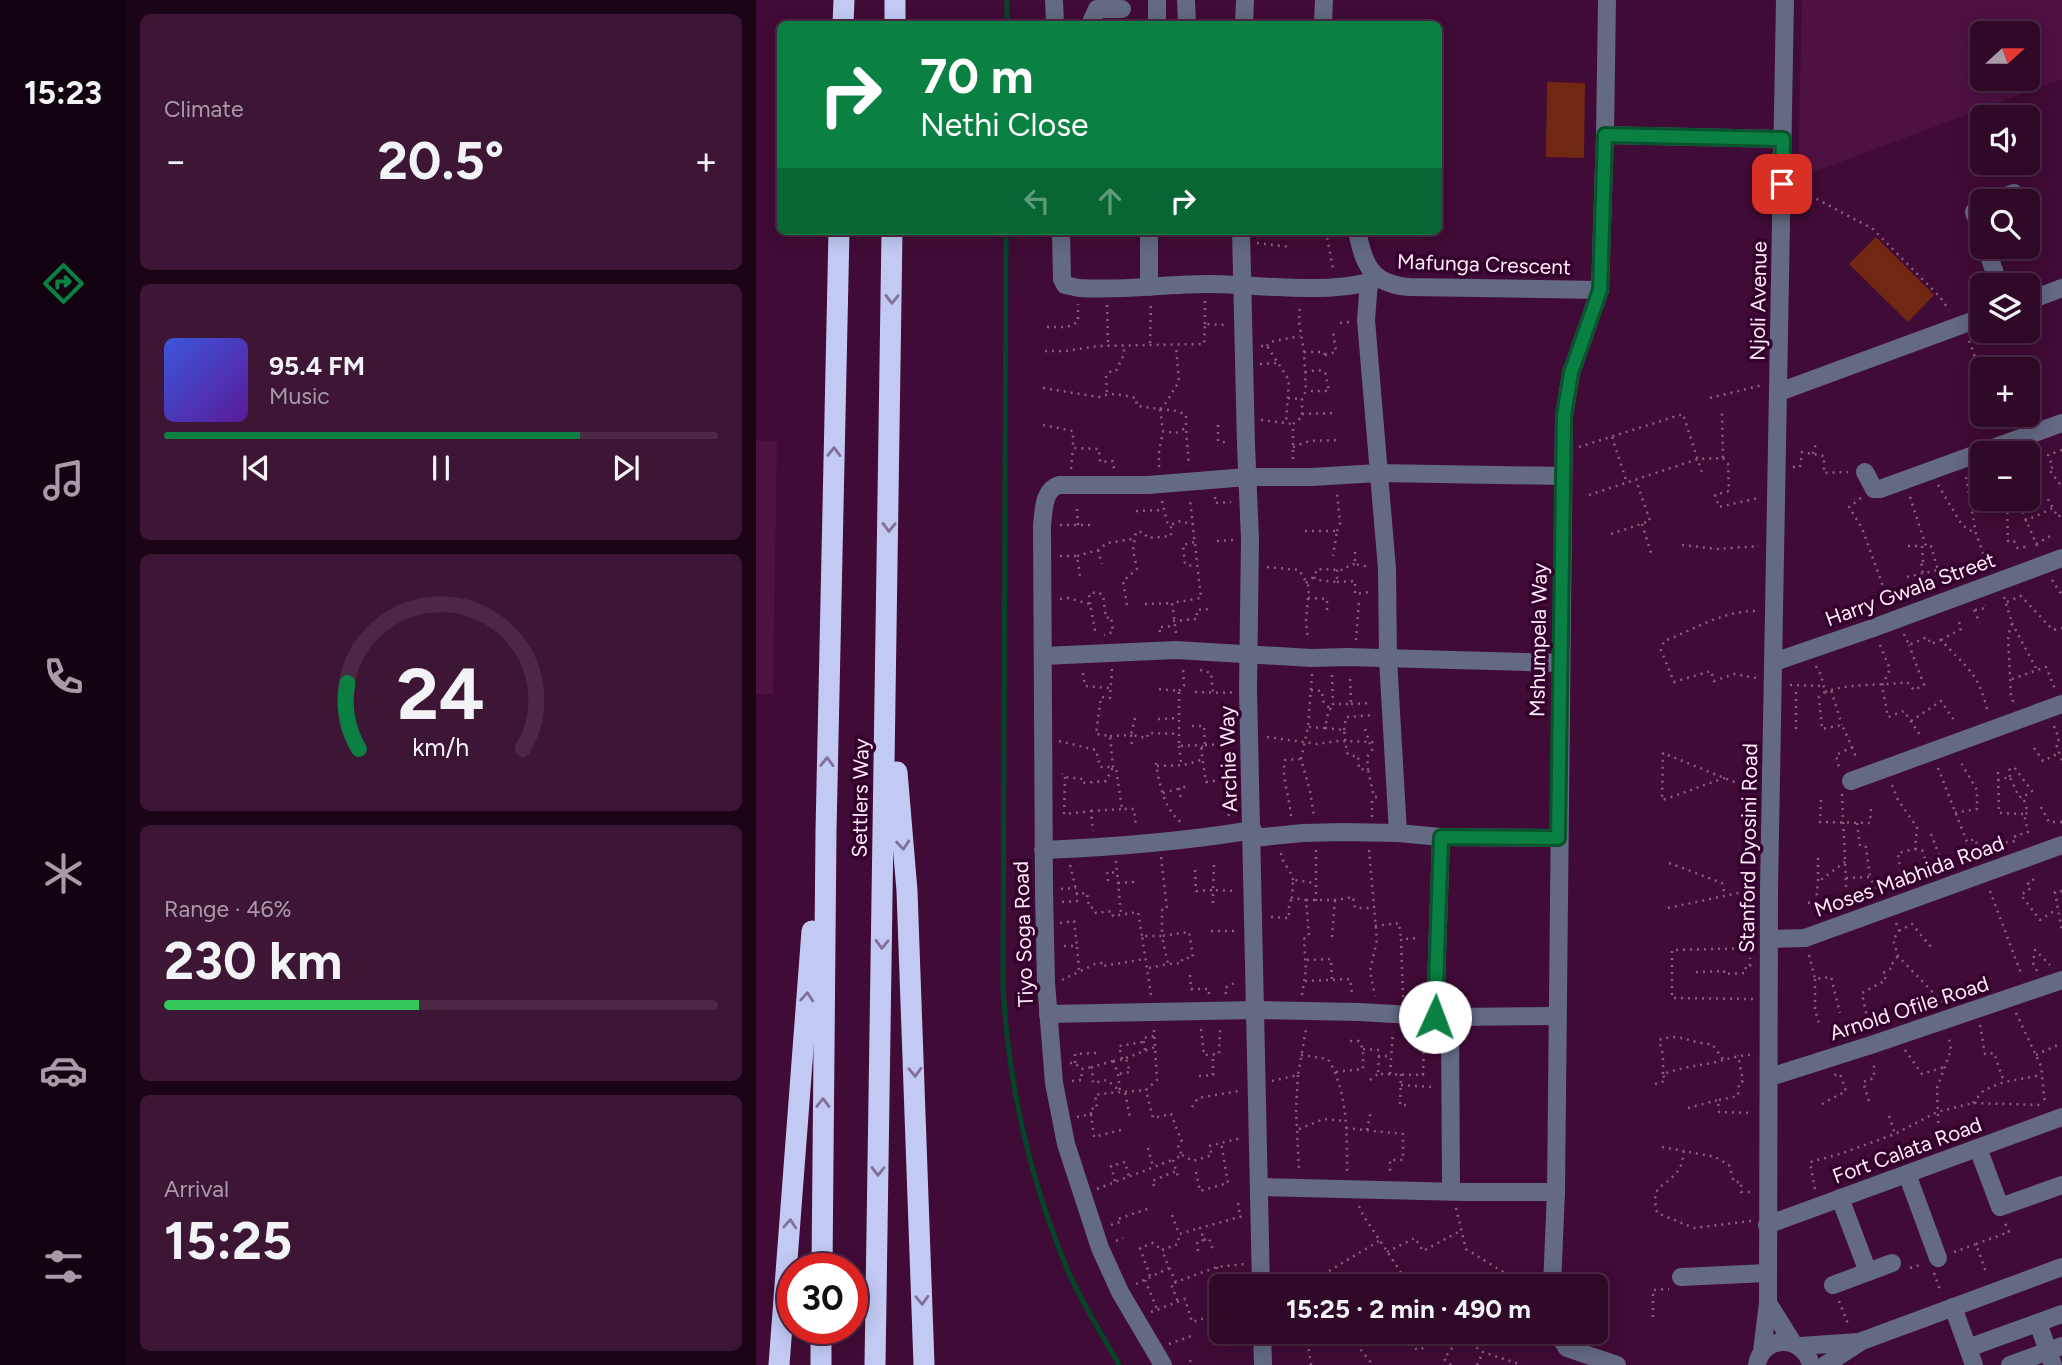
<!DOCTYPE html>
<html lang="en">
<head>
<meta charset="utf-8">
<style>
  :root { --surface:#300828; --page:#3c1634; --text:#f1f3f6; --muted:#a89aa8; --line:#4b2945; --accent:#0b8043 }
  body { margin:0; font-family:Figtree,sans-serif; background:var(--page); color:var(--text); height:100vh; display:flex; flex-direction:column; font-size:26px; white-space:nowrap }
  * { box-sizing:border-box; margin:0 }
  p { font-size:23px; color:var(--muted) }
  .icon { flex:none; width:38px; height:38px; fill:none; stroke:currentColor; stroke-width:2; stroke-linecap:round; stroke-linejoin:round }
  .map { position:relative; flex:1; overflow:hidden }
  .panel { display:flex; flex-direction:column; gap:14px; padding:14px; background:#1a0416; width:630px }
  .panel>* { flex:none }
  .guide { position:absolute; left:21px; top:21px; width:665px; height:214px; border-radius:10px; box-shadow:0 4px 18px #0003,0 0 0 2px var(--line); background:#0b8043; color:#fff; overflow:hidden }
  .needle { width:46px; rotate:69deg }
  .fabs { position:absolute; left:1214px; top:21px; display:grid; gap:14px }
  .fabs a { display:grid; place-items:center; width:70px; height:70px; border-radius:10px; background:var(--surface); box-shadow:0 4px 18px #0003,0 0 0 2px var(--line); font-size:35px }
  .speed { position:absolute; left:21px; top:1253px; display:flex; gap:14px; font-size:35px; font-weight:700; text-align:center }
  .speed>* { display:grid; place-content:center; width:91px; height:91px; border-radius:50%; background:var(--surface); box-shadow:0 4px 18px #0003,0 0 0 2px var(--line); line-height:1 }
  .speed .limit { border:10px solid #d22; background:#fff; color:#111 }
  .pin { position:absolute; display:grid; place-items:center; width:60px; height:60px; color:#fff; margin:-30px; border-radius:14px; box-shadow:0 4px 10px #0006 }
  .me { position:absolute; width:77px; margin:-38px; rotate:2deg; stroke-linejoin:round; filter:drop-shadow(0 0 5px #0008) }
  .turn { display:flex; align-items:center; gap:24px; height:147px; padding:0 28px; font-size:32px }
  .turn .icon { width:91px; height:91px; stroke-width:2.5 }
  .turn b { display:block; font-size:49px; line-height:60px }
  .lanes { display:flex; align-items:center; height:66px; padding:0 28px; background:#0003; justify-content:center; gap:35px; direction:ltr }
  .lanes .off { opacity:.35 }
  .big { font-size:52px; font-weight:700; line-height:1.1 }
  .panel .card { flex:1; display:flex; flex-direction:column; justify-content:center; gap:10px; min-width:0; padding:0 24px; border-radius:10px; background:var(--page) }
  .panel .dial { align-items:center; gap:0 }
  .dial svg { height:182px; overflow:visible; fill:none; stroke:var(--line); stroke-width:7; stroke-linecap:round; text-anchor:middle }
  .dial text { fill:var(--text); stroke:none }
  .song { display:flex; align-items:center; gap:21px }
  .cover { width:84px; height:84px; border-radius:10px; background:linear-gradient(135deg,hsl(230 70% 55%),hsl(270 70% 35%)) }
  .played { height:7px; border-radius:4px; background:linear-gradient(90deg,var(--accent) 75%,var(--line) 75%) }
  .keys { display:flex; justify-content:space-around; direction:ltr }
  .heat { display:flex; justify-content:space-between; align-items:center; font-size:38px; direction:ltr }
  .charge { height:10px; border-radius:5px; background:linear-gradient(90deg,#34c759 46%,var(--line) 0) }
  .trip { position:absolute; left:453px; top:1274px; width:399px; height:70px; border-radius:10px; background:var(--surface); box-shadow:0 4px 18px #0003,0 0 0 2px var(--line); font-weight:700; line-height:70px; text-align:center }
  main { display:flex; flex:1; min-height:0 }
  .tabs { display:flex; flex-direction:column; width:126px; justify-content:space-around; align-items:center; background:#130310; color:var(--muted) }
  .tabs .icon { width:49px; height:49px }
  .tabs .on { color:var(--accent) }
  .tabs b { font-size:32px; color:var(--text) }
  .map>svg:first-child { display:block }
</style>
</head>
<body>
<main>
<nav class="tabs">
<b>15:23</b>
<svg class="icon on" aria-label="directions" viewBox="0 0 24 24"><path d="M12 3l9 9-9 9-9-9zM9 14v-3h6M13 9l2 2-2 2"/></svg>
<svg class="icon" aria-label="music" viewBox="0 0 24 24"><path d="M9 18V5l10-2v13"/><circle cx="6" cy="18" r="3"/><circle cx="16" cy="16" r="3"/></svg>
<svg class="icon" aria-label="phone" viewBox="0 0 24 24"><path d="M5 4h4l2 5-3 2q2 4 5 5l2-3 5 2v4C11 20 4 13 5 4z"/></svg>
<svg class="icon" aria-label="climate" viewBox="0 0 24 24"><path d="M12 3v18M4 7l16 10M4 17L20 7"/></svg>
<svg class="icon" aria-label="car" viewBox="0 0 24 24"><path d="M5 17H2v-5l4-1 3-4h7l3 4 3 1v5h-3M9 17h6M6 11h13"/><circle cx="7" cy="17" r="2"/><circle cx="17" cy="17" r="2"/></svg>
<svg class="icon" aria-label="filters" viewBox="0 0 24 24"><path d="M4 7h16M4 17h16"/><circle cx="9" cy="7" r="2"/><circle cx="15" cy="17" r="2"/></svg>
</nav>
<section class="panel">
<div class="card"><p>Climate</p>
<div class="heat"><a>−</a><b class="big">20.5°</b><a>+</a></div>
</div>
<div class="card">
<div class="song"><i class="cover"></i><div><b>95.4 FM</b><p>Music</p></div></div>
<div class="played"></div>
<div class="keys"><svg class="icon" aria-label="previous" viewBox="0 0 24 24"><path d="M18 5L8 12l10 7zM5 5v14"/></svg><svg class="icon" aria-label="pause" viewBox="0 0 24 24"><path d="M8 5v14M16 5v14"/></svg><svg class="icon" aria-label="next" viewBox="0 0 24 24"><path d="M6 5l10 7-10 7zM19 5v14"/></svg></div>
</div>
<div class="card dial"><svg viewBox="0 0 100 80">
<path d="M14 69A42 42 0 1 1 86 69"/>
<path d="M14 69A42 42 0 0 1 9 40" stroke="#0b8043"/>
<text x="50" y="56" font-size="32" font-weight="700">24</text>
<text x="50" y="72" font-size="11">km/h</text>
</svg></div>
<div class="card"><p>Range · 46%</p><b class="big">230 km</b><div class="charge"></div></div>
<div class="card"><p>Arrival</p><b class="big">15:25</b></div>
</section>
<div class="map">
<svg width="1306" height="1365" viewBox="0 0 1306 1365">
  <rect width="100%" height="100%" fill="#400b36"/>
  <g fill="#4d1142" fill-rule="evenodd">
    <path d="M1046,0H1306V79L1042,178ZM1227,33H1272V79H1227Z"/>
    <path d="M0,441H21L17,694H0Z"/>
  </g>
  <g fill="#712813">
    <path d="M791,82L829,83L828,158L790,157Z"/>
    <path d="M1120,237L1178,295L1152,322L1093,264Z"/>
  </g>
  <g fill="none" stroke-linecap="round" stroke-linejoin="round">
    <g stroke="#044427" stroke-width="5">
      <path d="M251,24V0"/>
      <path d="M250,231L247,985C252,1083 274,1180 312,1271C326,1303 346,1334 363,1365"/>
    </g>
    <g stroke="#885f7f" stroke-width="2.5" stroke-dasharray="2 5" stroke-linecap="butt">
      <path d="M1042,189L1117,229L1184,297L1193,310"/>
      <path d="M570,231L577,269"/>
      <path d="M501,243L535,247"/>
      <path d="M351,305L352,344"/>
      <path d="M584,323L593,322"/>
      <path d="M449,324V301"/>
      <path d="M291,327H311L322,322V304"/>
      <path d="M1213,341L1227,378"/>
      <path d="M394,343L395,302"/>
      <path d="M505,346H511L533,380L530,423"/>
      <path d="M511,346L514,342L544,336"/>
      <path d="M289,351H310L342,346L448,344L449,324L469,325"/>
      <path d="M548,352H568L570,359"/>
      <path d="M569,355L580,352L577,332"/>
      <path d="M504,364L522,363"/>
      <path d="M549,372L562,370L569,372L573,391H550"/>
      <path d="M287,388L343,397C355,392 367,395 380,398L381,406L404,409L407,431L420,433L430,428L433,466"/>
      <path d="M351,392L350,376L354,372L360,371L368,354V345"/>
      <path d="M532,398L546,399"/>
      <path d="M954,398L1007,385"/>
      <path d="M404,409C415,398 415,392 423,382L420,346"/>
      <path d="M404,409L421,411L430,415V427"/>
      <path d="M546,414L580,413"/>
      <path d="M1240,415L1245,428"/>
      <path d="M505,420L537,424"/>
      <path d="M287,425L317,431V448L343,449L344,462L357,461L358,469"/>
      <path d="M462,425V441L472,443"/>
      <path d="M856,437L871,483"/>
      <path d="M537,447L553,441L582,440"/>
      <path d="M823,447L927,414L947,476"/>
      <path d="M1306,450L1292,455L1297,467L1293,469L1306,487"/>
      <path d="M1057,454L1060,443"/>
      <path d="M967,458L972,464L973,491L959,495L963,507L1002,498"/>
      <path d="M537,459V424L546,417V399L550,391L548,352L543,322L544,304"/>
      <path d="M403,467V451L407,432"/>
      <path d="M1037,467H1044L1046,452L1068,456V473L1092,472"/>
      <path d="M315,469L317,448"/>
      <path d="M1210,477L1220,534L1233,568"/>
      <path d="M1182,485L1206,525L1220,534"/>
      <path d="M833,495L942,459L967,458L966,413"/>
      <path d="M459,497V503L475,502"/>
      <path d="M1154,497L1170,546H1175L1182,570L1191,566L1197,580"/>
      <path d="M1105,498L1093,507L1106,528L1133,603"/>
      <path d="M1261,499L1282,548"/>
      <path d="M1292,499L1297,508"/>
      <path d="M1261,500L1251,501L1252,541H1258L1261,548L1269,547L1270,551"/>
      <path d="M406,501L411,522L415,525L422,521L437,524"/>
      <path d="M321,509L322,525"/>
      <path d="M1265,510L1278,501L1275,498"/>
      <path d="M380,511L407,510"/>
      <path d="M1269,521L1297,508L1302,517L1306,514"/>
      <path d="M886,524L896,556"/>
      <path d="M304,525H335"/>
      <path d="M549,531H581L577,556"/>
      <path d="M581,531L584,523L581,493"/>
      <path d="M855,534L894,521L880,480"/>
      <path d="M461,541L477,540"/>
      <path d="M438,542L427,545L429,564L440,567"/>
      <path d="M1280,544L1298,534"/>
      <path d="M926,545L961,549L1003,546"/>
      <path d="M1152,546H1166L1167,561L1165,560L1169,591"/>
      <path d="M342,550L346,564"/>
      <path d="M599,552V564L613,567"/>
      <path d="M304,556H321L324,576"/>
      <path d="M321,556L342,550L351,543L377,539"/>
      <path d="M511,567L543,570L553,587L550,621L552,640"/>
      <path d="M558,577L560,580L581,582V569"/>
      <path d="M1151,577L1182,570"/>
      <path d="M1296,580L1306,595"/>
      <path d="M581,582L599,581V594L614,592"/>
      <path d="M550,583L558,577L561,569L587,570L594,565L599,564"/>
      <path d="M1248,597L1256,623L1252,636L1255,696L1258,704"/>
      <path d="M552,598L571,599V613"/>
      <path d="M304,599L312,598L334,604L340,635"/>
      <path d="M1132,599L1159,592"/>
      <path d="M1251,602L1265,596L1297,630L1306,628"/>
      <path d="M334,604L333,594L341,592L347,595L350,618L355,617L357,632L348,635"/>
      <path d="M389,604L416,603"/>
      <path d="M371,605L367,581L381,569L377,550L380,532H387L392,538L415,536V525"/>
      <path d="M1218,610L1224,623"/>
      <path d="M1219,610L1230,608L1229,605"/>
      <path d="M417,621L441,619V610L453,609"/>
      <path d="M1256,623L1281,670"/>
      <path d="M404,632L403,627L419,626"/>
      <path d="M420,633L416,603L445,598L434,500"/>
      <path d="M1148,634L1153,645L1171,637L1175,644L1185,640C1212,670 1222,671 1232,713"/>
      <path d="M600,640L603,602"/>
      <path d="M1185,640L1205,629L1202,618"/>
      <path d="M1124,645L1134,669L1126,686L1132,717L1148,711L1166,738"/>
      <path d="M1060,666L1065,675L1069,692L1075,690L1086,725"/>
      <path d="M356,669L354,698L345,697L340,734L354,736L357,767L360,768L366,809H378L380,827"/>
      <path d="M444,670L455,673L457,692"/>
      <path d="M327,673L329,686L354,688"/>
      <path d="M556,674L552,727L545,759L554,791L558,816"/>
      <path d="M576,675L577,704H595L594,674"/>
      <path d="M1000,678L978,674L958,681L955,671L918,682L905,650L908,641C940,629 965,611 1001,611"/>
      <path d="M1256,679L1290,667L1299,689"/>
      <path d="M1034,685L1068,686"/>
      <path d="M403,689L423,691V746L444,745L447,747"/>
      <path d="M555,690L566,691L567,701L574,709"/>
      <path d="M1075,690C1099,683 1126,686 1151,682L1158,690L1168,685L1153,645"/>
      <path d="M423,691L428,686L427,669"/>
      <path d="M439,692C452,692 464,694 477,692"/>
      <path d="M1069,692L1063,697L1066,729L1086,725L1096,747L1080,755L1083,768"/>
      <path d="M595,704L616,703"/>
      <path d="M379,718L375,735L391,738L392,733L423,734"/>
      <path d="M402,719L423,718"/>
      <path d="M1155,721L1185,701L1200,723"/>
      <path d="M436,726H448L449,745L445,749L450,782L477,778"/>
      <path d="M1298,726L1303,739L1300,744L1306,761"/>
      <path d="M553,727L569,728L572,713L577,704"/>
      <path d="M569,728L588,730L591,753L595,756H602L603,769L612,770L618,797H623"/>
      <path d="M609,729L616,750L611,757L612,770"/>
      <path d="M1040,729V687"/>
      <path d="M588,730L590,717L619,715"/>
      <path d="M354,736L375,735L376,748"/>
      <path d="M511,737L561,744L581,741L619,742"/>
      <path d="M303,741L340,750L344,767H357L350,781L327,783V779L309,777L306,774"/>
      <path d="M449,745L478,744"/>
      <path d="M423,746L425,763"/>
      <path d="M1096,747L1101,760"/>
      <path d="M1278,748L1287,761L1303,753"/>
      <path d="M400,763C403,783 408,810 426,823"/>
      <path d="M401,766L428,765L445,760"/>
      <path d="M1182,768L1211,842L1219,839L1225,855"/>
      <path d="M1242,772L1243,813L1268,814"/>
      <path d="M309,777L308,814L335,811L337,831"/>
      <path d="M1254,777L1253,770L1258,767L1276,791L1267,797"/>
      <path d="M475,778L476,792"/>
      <path d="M969,778C947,785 928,793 906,800L907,753L983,784H997"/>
      <path d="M1136,785L1142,800L1161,827L1159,849L1142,853L1144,870L1149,882"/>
      <path d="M423,788L425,801"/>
      <path d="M407,793L433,786"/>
      <path d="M1086,794L1091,906"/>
      <path d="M1065,800L1064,822L1114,823L1115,809"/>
      <path d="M1285,807L1293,822H1306"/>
      <path d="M335,811L366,809"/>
      <path d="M1199,813L1221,809V790L1203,759"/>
      <path d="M473,816L468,803L476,802"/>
      <path d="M535,816C534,798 525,778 529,760L545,759"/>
      <path d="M616,817V796"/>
      <path d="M1101,823L1104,846L1110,847L1114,877"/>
      <path d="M1175,834L1189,870"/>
      <path d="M1222,846L1260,841L1259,836L1272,832L1268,814L1272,813L1267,797H1263L1254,777L1242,780"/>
      <path d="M1159,849L1166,850L1174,874"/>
      <path d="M560,850V901"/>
      <path d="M613,850L621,940L614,971L619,996"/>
      <path d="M525,853C526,864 535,869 537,880"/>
      <path d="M1062,858V882L1089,862"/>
      <path d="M360,861L365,914"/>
      <path d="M913,863L966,883L969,895"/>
      <path d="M314,865L321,894L331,893L333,907L338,908L340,913L356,911L357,916L382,912L386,936"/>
      <path d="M458,865L457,890L481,891"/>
      <path d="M439,870L440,891L457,890V906"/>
      <path d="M1090,878L1114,877L1120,890L1126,893"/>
      <path d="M1278,879L1272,883L1275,888L1265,895L1284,920L1301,909"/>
      <path d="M352,881L351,872L362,873"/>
      <path d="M362,883L377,882V886"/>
      <path d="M305,889L320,888"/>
      <path d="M1234,891L1266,976"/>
      <path d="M1306,891L1299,892L1306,932"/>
      <path d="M550,900H579L597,897L599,908H618"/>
      <path d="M1060,901L1064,914"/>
      <path d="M306,902L321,901V894"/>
      <path d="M1052,903L1060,901L1062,882"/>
      <path d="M912,908L996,890"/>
      <path d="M515,917L533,918V904L536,898"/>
      <path d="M304,923L318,921L321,946"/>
      <path d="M1140,923L1143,931L1137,940L1142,956L1188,1004"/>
      <path d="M619,926L643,923L645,939"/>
      <path d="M455,931H481"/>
      <path d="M1143,931L1156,924L1175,947"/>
      <path d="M576,937L579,900"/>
      <path d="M308,946H321L323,971"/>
      <path d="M1053,955L1059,979L1075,977L1084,1013"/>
      <path d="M551,960L575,959L576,980"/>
      <path d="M393,968L412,964L406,936L433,932L437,957L426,959V963L412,964"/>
      <path d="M1281,971L1277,963L1279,950L1294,965"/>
      <path d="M940,972L968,971V974L989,973L990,966H994V958"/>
      <path d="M434,975L435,989H453V994"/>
      <path d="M1059,979V1010L1064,1027"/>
      <path d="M306,980L339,964L347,963V966L389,959"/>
      <path d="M549,981L594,979L596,993"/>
      <path d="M470,994L469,988L482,981"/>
      <path d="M395,995L386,936H406V910L411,909L405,857"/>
      <path d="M546,995L550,970L548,939L553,936L550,900L536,898L537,880L559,883"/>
      <path d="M647,997L645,939L664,938"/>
      <path d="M997,999L916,998V950L997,948"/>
      <path d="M1260,1013L1285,1066L1289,1105"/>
      <path d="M1224,1025L1229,1054L1238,1053L1248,1082"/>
      <path d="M1113,1027L1106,993L1130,980L1127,973L1136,968V964L1142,956"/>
      <path d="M445,1029L448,1055L463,1054L464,1028"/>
      <path d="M398,1030L401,1080L390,1090L397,1118L415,1114L426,1142L422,1147L426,1155L417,1160L422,1177"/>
      <path d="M607,1049L623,1050V1056H636"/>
      <path d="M389,1050L387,1038L399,1036"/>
      <path d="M1149,1050L1166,1074L1189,1067"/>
      <path d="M545,1055L572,1059C592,1092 591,1134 591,1172"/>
      <path d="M1280,1055L1299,1046L1306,1045"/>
      <path d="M623,1056L622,1074L667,1075L668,1041"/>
      <path d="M370,1058L399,1047"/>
      <path d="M366,1059L363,1046L387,1042"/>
      <path d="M357,1061L362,1074L364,1091L351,1080L337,1083L336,1067Z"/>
      <path d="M357,1061L370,1059L374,1072L362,1074"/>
      <path d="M314,1063H319L325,1069L336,1067"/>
      <path d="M319,1063V1054L340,1053"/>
      <path d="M580,1072L607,1069V1049L603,1041H593"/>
      <path d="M634,1074L637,1032"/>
      <path d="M645,1074L644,1105H651"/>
      <path d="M907,1074V1055L903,1040C925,1032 934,1044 956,1044L967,1059"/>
      <path d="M542,1075L540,1108L543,1170"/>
      <path d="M443,1076L457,1075V1054"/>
      <path d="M614,1080L622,1074"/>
      <path d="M316,1081L326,1080L325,1069"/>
      <path d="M516,1081L542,1075L550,1029"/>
      <path d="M899,1084L909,1081L907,1074C922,1069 936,1066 951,1064C967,1061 980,1055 996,1055"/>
      <path d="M645,1085L676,1087"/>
      <path d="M369,1093L374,1117"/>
      <path d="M963,1100L982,1096L983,1083L987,1081L982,1055"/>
      <path d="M1113,1101L1107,1082L1118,1078V1061"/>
      <path d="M1217,1103L1228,1090L1248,1082L1286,1075"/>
      <path d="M1066,1104L1090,1091L1084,1074L1078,1075"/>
      <path d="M436,1107L442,1098L483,1091"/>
      <path d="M932,1108L962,1100L963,1112L995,1113"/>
      <path d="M335,1114L338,1137L365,1130"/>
      <path d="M1133,1116L1139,1134"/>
      <path d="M321,1117L335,1114L334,1109L341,1108L339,1095C356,1092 372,1092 390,1090"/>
      <path d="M590,1128L647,1134V1160H634V1173"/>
      <path d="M543,1129L568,1119L589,1121"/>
      <path d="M611,1130L615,1111"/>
      <path d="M1183,1144L1181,1088L1195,1050L1193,1038"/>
      <path d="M906,1147L928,1151"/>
      <path d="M392,1148L397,1167"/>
      <path d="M426,1155L437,1161L456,1155L453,1146L485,1138"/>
      <path d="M440,1172L444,1191L472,1183L465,1142"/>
      <path d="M359,1181L355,1166L369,1162L373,1177"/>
      <path d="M398,1186L396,1181L420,1171"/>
      <path d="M341,1189L416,1160"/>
      <path d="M1059,1189L1054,1162L1084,1154L1139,1134L1181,1112L1217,1103L1286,1105"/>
      <path d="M482,1203L484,1217"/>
      <path d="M603,1206L607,1215L654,1286"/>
      <path d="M700,1208L710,1249L749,1273L779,1281"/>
      <path d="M416,1215L423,1234"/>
      <path d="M995,1221L938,1228L901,1213C895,1183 905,1191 921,1172C926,1166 927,1158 928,1151L959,1157L973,1165L978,1182H985V1192H995"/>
      <path d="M355,1225L364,1222L362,1219L394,1208"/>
      <path d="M448,1240L453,1238L457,1250"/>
      <path d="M360,1241L367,1238"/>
      <path d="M1220,1244L1253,1232L1249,1223"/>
      <path d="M442,1251L441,1242L448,1240L444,1228L487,1216"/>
      <path d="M631,1252L659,1238L667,1251L706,1230"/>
      <path d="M1198,1252L1220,1244L1231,1275"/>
      <path d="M461,1267L462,1313"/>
      <path d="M413,1268L420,1282L461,1267L489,1264"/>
      <path d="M1154,1268L1167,1264"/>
      <path d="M573,1271L623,1241"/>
      <path d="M1178,1273L1185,1293"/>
      <path d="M394,1276L384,1248L397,1243L406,1250"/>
      <path d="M389,1280L401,1309"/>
      <path d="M420,1282L415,1284L422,1302"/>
      <path d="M380,1284L413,1268L406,1250L422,1244L423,1234L444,1228"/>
      <path d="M1083,1301L1092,1324"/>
      <path d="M395,1312L429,1299L436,1322L466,1313"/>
      <path d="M897,1317V1290L913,1289"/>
      <path d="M584,1332L593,1335L617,1365"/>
      <path d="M611,1332L615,1338"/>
      <path d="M646,1332L661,1350L667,1348L681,1332"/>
      <path d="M697,1332L727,1352L766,1365"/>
      <path d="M465,1343L489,1335"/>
      <path d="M413,1344L438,1335"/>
      <path d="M434,1360L436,1365"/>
      <path d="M555,1365L552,1345L578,1332"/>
      <path d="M695,1365L688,1359L704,1337"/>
      <path d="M721,1365L727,1352"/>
    </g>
    <g stroke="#646984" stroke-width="18">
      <path d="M298,0L299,24"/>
      <path d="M401,0V24"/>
      <path d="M430,0L431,24"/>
      <path d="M335,22L341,9H366"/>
      <path d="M488,24L489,0"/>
      <path d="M567,24L568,0"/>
      <path d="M849,135L1027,139"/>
      <path d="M1236,201L1258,193"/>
      <path d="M1227,205L1220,209L1218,212L1227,237"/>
      <path d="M305,231L306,279L309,285L323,288C366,291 409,284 452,284C502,284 575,296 622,279"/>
      <path d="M393,231V287"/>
      <path d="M485,231L490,445L494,539L492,689L505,1286"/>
      <path d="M601,231C608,265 615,284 653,287L844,290"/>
      <path d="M1230,247L1243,285"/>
      <path d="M613,282L610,320L631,569L632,659L642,833"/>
      <path d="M1272,301L1306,288"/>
      <path d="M1023,392L1227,317"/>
      <path d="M1109,472L1118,489H1124L1306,423"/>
      <path d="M287,656L420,650L555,658L591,657L805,663"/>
      <path d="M1018,662L1117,628L1306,558"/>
      <path d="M1095,781L1306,704"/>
      <path d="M497,838L547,833L587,832L642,833L685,837L802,838"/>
      <path d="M287,850C360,847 425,842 497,830"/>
      <path d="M1014,939L1049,938L1306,845"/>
      <path d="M292,1014L500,1010L602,1012L694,1017L801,1016"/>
      <path d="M679,1017L685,837"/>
      <path d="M694,1017L695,1191"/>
      <path d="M1014,1077L1118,1044L1306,980"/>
      <path d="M1222,1148L1244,1207L1306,1185"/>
      <path d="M1151,1174L1182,1258"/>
      <path d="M504,1187L706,1192H800"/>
      <path d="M1084,1198L1112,1272"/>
      <path d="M1011,1225L1306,1117"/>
      <path d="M925,1277L1011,1273"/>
      <path d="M1077,1285L1136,1263"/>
      <path d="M796,1286L800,1192L808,416L815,373L844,290L849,135L851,0"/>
      <path d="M1012,1303L1037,1343"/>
      <path d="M1197,1307L1218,1365"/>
      <path d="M1282,1323L1297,1365"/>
      <path d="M506,1332L507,1365"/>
      <path d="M801,1332L811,1348L861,1365"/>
      <path d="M1044,1346L1102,1342"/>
      <path d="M1212,1348L1306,1314"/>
      <path d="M1006,1351L1012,1303L1013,889L1029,0"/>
      <path d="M407,1365L364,1292L344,1248L310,1144L298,1083L290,983L288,891L286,525C288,510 287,490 303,485H392L491,477H556L622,473L807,476"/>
      <path d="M1001,1365C1006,1334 1048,1335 1055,1365"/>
      <path d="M1069,1365L1106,1341L1306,1267"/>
      <path d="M1254,1365L1306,1346"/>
    </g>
    <g stroke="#c2caf4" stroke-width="21">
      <path d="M87,24L88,0"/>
      <path d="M139,24V0"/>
      <path d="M141,772L151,891L168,1365"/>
      <path d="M66,1269L70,831L83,231"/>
      <path d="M23,1365L56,931"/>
      <path d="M65,1365V1328"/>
      <path d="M119,1365L136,231"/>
    </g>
  </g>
  <defs><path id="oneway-chevron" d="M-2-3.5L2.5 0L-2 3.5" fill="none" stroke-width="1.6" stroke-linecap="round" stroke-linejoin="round" transform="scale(1.75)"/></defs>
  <g stroke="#826f9a">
    <use href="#oneway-chevron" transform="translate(136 299) rotate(91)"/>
    <use href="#oneway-chevron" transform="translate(78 452) rotate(-89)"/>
    <use href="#oneway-chevron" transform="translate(133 527) rotate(91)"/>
    <use href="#oneway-chevron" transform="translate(71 762) rotate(-89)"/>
    <use href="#oneway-chevron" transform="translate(147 845) rotate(85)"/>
    <use href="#oneway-chevron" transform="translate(126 944) rotate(91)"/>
    <use href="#oneway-chevron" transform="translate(51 997) rotate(-86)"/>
    <use href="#oneway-chevron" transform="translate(159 1072) rotate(88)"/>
    <use href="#oneway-chevron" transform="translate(67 1103) rotate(-89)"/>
    <use href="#oneway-chevron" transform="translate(122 1171) rotate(91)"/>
    <use href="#oneway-chevron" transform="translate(34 1224) rotate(-86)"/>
    <use href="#oneway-chevron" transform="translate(166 1300) rotate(88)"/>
  </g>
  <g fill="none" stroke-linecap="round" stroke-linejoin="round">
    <defs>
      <path id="route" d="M679,1017L685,837L802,838L808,416L815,373L844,290L849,135L1027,139L1026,184"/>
    </defs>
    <use href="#route" stroke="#07532c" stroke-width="18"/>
    <use href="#route" stroke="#0b8043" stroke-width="12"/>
  </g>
  <g text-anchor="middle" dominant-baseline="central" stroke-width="7" stroke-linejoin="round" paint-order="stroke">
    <g font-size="21" fill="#ffeaf9" stroke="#34002c">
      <text transform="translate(728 264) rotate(2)">Mafunga Crescent</text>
      <text transform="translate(1002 301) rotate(-89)">Njoli Avenue</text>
      <text transform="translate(1154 589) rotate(-20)">Harry Gwala Street</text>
      <text transform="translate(782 640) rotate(-89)">Mshumpela Way</text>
      <text transform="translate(472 759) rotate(-92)">Archie Way</text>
      <text transform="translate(104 798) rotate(-89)">Settlers Way</text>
      <text transform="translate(992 848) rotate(-89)">Stanford Dyosini Road</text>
      <text transform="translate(1153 876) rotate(-20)">Moses Mabhida Road</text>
      <text transform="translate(267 934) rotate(-92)">Tiyo Soga Road</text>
      <text transform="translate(1153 1008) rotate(-18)">Arnold Ofile Road</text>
      <text transform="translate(1151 1150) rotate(-20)">Fort Calata Road</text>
    </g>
  </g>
</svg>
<div class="fabs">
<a><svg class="needle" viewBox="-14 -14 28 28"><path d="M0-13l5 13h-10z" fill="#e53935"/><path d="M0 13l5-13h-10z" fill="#a89aa8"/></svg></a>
<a><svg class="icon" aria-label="sound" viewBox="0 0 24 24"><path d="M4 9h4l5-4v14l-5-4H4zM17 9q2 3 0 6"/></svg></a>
<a><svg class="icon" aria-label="search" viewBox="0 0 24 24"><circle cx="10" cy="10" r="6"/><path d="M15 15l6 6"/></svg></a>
<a><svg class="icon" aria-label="layers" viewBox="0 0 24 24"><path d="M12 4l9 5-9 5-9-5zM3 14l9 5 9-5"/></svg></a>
<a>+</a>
<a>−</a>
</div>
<div class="speed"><div class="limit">30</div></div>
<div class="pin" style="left:1026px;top:184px;background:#d93025"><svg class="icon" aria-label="arrive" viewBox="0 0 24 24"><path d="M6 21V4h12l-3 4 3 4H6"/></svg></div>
<svg class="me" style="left:679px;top:1017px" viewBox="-20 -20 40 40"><circle r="19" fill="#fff"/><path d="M0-13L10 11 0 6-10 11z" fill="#0b8043"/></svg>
<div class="trip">15:25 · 2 min · 490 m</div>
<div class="guide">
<div class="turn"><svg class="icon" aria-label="right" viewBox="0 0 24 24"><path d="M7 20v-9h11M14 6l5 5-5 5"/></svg><div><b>70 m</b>Nethi Close</div></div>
<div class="lanes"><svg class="icon off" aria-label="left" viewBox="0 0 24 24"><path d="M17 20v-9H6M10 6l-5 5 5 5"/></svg><svg class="icon off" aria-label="ahead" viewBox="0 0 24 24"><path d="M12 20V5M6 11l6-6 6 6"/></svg><svg class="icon" aria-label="right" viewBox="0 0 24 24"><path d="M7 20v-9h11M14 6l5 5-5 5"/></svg></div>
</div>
</div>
</main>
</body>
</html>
